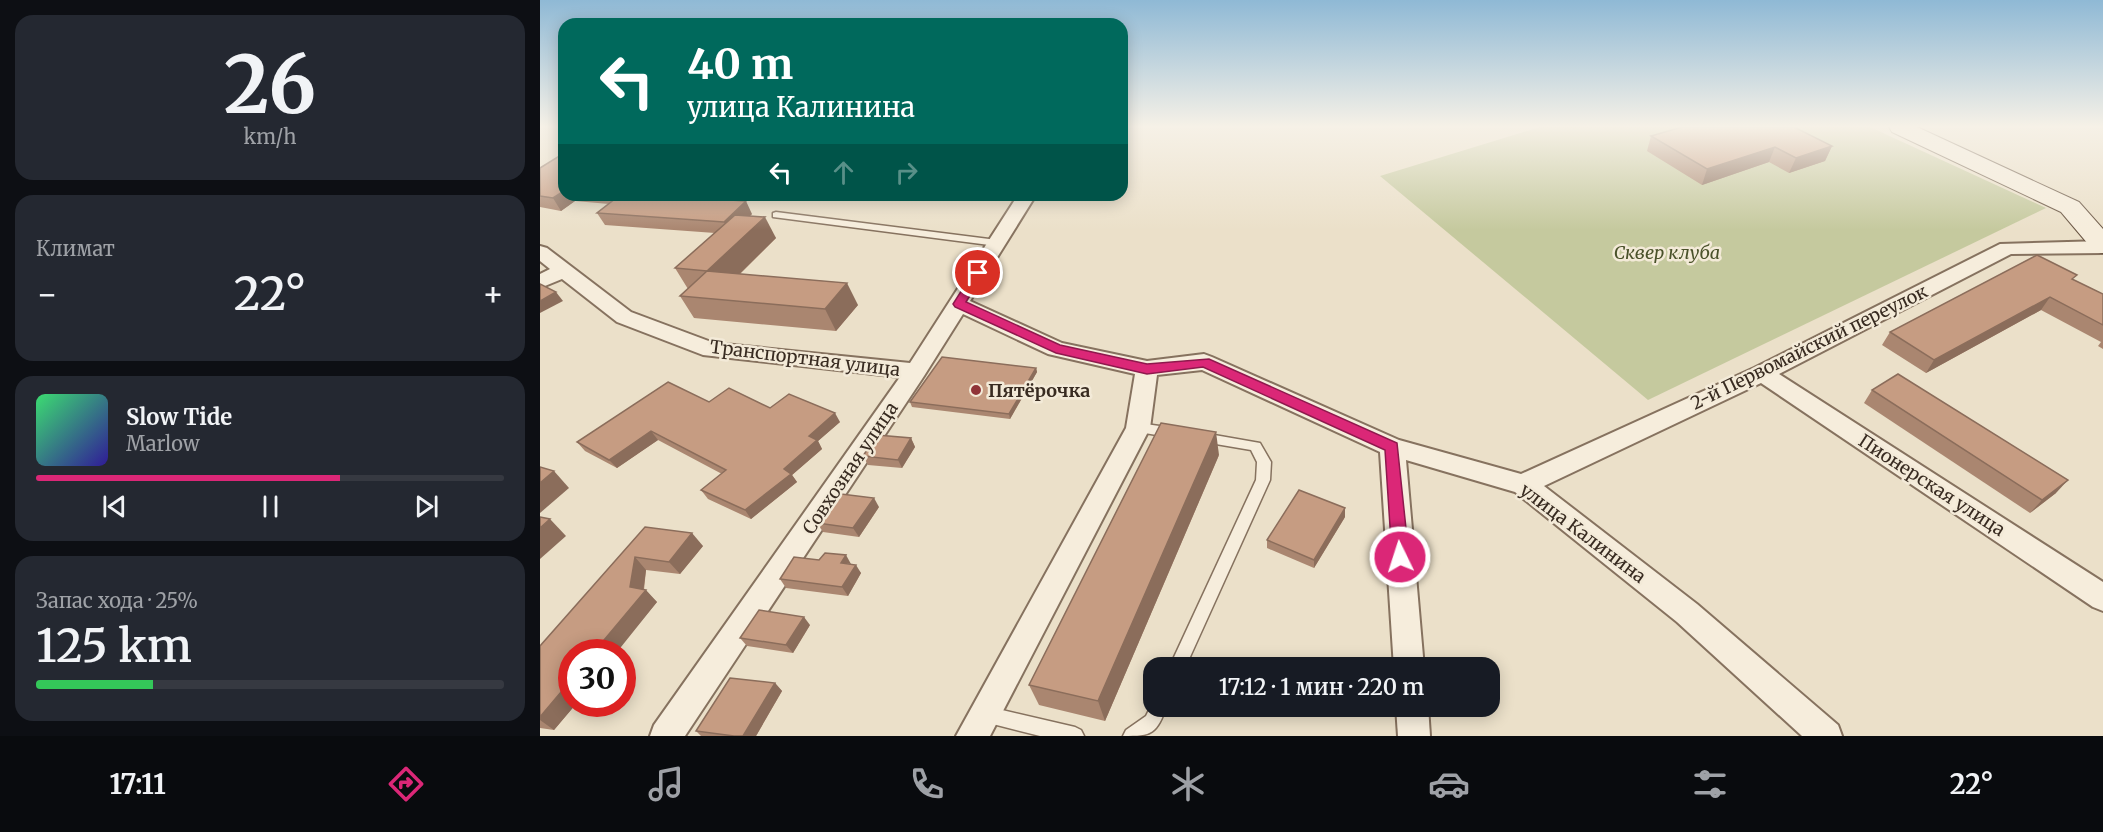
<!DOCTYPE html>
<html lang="ru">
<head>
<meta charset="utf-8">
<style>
  :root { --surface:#171b24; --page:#242831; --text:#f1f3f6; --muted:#9ea1a6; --line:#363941; --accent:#db2777 }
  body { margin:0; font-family:Merriweather,serif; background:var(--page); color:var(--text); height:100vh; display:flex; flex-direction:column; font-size:22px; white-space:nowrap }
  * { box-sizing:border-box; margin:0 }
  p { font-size:20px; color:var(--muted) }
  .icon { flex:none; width:33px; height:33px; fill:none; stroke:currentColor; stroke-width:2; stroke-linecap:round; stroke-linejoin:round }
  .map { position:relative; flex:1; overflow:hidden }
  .details { display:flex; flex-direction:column; gap:15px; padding:15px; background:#0d0f14; width:540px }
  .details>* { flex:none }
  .guide { position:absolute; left:18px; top:18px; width:570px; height:183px; border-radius:18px; box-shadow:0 3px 15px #0003; background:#00695c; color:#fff; overflow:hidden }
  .speed { position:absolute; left:18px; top:639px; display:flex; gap:12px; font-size:30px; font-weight:700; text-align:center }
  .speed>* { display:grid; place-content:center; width:78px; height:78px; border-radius:50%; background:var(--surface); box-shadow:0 3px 15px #0003; line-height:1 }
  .speed .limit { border:9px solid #d22; background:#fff; color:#111 }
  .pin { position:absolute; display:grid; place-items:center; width:51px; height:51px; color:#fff; margin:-26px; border:3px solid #fff; border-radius:50%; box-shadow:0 2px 6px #0007 }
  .me { position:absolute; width:66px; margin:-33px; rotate:356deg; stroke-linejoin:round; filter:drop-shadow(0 0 4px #0008) }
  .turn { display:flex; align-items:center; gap:21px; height:126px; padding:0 30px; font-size:27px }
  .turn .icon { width:78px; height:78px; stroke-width:2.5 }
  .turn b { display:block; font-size:42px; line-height:51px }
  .lanes { display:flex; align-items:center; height:57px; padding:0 30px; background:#0003; justify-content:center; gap:30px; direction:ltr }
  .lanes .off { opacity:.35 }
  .big { font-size:45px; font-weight:600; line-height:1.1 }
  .details .widget { flex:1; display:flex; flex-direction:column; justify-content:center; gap:9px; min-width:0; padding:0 21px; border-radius:18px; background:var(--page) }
  .details .dial { align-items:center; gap:0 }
  .dial b { font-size:78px; line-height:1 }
  .song { display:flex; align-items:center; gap:18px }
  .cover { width:72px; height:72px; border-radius:9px; background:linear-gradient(135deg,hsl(140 70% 55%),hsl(250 70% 35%)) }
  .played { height:6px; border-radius:3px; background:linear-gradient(90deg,var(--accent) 65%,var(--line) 65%) }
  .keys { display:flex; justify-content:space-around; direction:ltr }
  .heat { display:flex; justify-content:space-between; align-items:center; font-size:33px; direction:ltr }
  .charge { height:9px; border-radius:4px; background:linear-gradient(90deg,#34c759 25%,var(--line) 0) }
  .trip { position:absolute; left:603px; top:657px; width:357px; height:60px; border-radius:18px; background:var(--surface); box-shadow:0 3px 15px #0003; font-weight:600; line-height:60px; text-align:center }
  .tab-bar { display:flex; height:96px; justify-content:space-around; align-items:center; background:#090b0e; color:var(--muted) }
  .tab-bar .icon { width:42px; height:42px }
  .tab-bar .selected { color:var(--accent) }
  .tab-bar b { font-size:27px; color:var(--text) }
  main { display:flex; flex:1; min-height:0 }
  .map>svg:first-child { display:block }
</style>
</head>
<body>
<main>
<section class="details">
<div class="widget dial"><b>26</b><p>km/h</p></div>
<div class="widget"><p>Климат</p>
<div class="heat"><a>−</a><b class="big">22°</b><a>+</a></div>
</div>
<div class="widget">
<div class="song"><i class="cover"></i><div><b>Slow Tide</b><p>Marlow</p></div></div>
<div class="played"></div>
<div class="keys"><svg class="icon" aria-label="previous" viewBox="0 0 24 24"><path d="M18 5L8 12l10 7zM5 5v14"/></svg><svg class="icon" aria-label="pause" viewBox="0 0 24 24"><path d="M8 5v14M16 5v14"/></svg><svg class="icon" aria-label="next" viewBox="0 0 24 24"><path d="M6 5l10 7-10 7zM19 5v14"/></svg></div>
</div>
<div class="widget"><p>Запас хода · 25%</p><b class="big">125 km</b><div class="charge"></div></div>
</section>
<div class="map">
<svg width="1563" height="736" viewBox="0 0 1563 736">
  <rect width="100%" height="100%" fill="#ebe0c9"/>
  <path fill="#c5c99e" d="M1000,127H1330L1506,208L1108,400L840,176Z"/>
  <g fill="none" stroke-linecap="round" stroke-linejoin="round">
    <defs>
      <g id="lane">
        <path d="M236,212L457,240L462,243L457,246L233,217V213Z"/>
        <path d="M598,423L634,428L639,430L640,433L639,436L634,438L593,431L592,428L593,425Z"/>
        <path d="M663,433L720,443L731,462L730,480L645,668H629L716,480L717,462L711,450L658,441L656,438L658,435Z"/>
        <path d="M614,700V706H627C616,734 613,736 583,736L586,730L606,716Z"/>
        <path d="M445,706L535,727L541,730L544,736H500L445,722L439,720L436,714L439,708Z"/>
      </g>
      <g id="street">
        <path d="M478,195H496L430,301L522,343L607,361L664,354L672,357L859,440L981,474L1214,368L1460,244L1563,241V253L1471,254L1239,374L1563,582V611L1553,607L1221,383L1004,486L1157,604L1298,725L1302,736H1262L1137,622L975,492L866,460L884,668H854L840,452L662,370L617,375L610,428L450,736H416L586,428L595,374L508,354L423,314L384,376L145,736H110L114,725L360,377L163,355L77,322L22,279L0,288V274L10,269L0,261V246L7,248L91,312L174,343L370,363Z"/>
        <path d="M856,706H888L890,736H858Z"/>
      </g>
      <path id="secondary" d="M1349,127H1377L1539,202L1563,229V253L1554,251L1521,212L1352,132Z"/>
    </defs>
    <use href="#lane" stroke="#86725f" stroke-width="3"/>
    <use href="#street" stroke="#86725f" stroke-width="4"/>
    <use href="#secondary" stroke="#685442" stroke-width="2"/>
    <use href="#lane" fill="#f6eddc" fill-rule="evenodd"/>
    <use href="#street" fill="#f6eddc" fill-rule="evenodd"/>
    <use href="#secondary" fill="#f6eddc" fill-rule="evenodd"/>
  </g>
  <g fill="#aa8670">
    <path d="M1111,136L1292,146L1285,161L1249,173L1229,162L1162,185L1107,151Z"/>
    <path d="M0,168L24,195H108L212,214L210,216L236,238L200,274L318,305L296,331L154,318L140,296L148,289L135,268L175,233L65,225L57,213L69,204L35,201L21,211L0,207Z"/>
    <path d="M1534,280L1563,294V349L1558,346L1561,342L1501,310L1386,373L1342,345L1350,332Z"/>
    <path d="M496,368L497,372L470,419L372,407L370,402Z"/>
    <path d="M1332,390L1516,493L1490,513L1324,403Z"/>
    <path d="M169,402L230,408L300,422L278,441L282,449L252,475L257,482L211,519L168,499L161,490L182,474L118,440L77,468L45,451L37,442Z"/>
    <path d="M371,438L375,447L362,468L328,465L323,456Z"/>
    <path d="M679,455L565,721L499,705L489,685Z"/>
    <path d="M339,507L319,537L283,532L277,523Z"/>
    <path d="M805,517L774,568L727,548V540Z"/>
    <path d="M105,527L163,546L140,574L106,570L104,590L117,602L32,704H36L14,730L0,728V646Z"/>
    <path d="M311,564L321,573L308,596L246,588L240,579Z"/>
    <path d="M270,625L253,653L207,646L200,638Z"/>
    <path d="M235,683L242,691L216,736H161L156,731Z"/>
  </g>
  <g fill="#8b6d5b">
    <path d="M1292,146L1285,161L1249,173L1256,158Z"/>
    <path d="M1235,147L1229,162L1162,185L1167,169Z"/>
    <path d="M24,191V195H30L35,201L21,211L13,198Z"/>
    <path d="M206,201L212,214L190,234L184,222Z"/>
    <path d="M225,217L236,238L180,293L167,271Z"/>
    <path d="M307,283L318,305L296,331L285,309Z"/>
    <path d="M16,292L23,301L0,313V301Z"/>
    <path d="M1510,297L1501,310L1386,373L1394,360Z"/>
    <path d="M496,368L497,372L470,419L469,414Z"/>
    <path d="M295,413L300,422L278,441L282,449L252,475L257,482L211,519L205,510L269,436Z"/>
    <path d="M111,431L118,440L77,468L69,460Z"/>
    <path d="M676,432L679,455L565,721L558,701Z"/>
    <path d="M371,438L375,447L362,468L358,460Z"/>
    <path d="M14,471L29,488L0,513V483Z"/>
    <path d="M1528,480L1516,493L1490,513L1502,500Z"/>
    <path d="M334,498L339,507L319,537L313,528Z"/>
    <path d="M805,508V517L774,568V560Z"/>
    <path d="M10,519L26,536L0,559V528Z"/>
    <path d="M152,533L163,546L140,574L129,562Z"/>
    <path d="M306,555L311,564L301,563Z"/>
    <path d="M95,557L106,570L103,593L106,590L117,602L77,652H54Z"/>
    <path d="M316,565L321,573L308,596L302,587Z"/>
    <path d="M264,617L270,625L253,653L246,645Z"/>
    <path d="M32,679V704H36L14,730L0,720V717Z"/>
    <path d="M235,683L242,691L216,736H203Z"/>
  </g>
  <g fill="#c69c82" stroke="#8b6d5b" stroke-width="1.5">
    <path d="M1142,127H1254L1292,146L1256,158L1235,147L1167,169L1111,136Z"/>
    <path d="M24,153V191L13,198L0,196V168Z"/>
    <path d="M80,195H108L206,201L184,222L57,213Z"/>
    <path d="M195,215L225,217L167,271L135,268Z"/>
    <path d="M1497,255L1537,275L1532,279L1563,294V325L1510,297L1394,360L1350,332Z"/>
    <path d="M167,271L307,283L285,309L140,296Z"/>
    <path d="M0,284L16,292L0,301Z"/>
    <path d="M402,357L496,368L469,414L370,402Z"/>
    <path d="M1358,374L1528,480L1502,500L1332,390Z"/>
    <path d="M128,382L169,402L189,388L230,408L249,394L295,413L269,436L277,440L244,469L251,474L205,510L161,490L186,470L111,431L69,460L37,442Z"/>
    <path d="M621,423L676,432L558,701L489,685Z"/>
    <path d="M337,435L371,438L358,460L323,456Z"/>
    <path d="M0,467L14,471L0,483Z"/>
    <path d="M759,490L805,508L774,560L727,540Z"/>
    <path d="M301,494L334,498L313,528L277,523L295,498Z"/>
    <path d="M0,517L10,519L0,528Z"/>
    <path d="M105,527L152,533L129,562L95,557L90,587L106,590L54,652H32V679L0,717V646Z"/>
    <path d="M285,553L306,555L301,563L316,565L302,587L240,579L254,557L279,560Z"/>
    <path d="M219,610L264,617L246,645L200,638Z"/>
    <path d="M190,678L235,683L203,736H194L156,731Z"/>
  </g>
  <linearGradient id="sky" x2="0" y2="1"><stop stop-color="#8fb9d5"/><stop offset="0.55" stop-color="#f6f1e7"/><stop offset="1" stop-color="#f6f1e7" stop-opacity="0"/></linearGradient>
  <rect width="1563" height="230" fill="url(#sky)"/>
  <path fill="#db2777" stroke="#8e194d" stroke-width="1.5" d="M438,270L444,273L426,302L520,345L607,364L669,359L857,443L869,557L866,562H854L852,557L845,450L663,367L607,374L516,353L415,307L413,304L434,271Z"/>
  <circle fill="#903438" stroke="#f3ead8" stroke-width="2" cx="436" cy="390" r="6"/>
  <g text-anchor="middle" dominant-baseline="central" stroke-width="5" stroke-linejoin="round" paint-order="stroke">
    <g font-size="18" font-style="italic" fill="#4a522a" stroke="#f3ead8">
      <text x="1127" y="252">Сквер клуба</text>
    </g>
    <g font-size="18" fill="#382b21" stroke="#f3ead8">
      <text transform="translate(1269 347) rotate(-26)">2-й Первомайский переулок</text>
      <text transform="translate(265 358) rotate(7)">Транспортная улица</text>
      <text transform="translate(310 468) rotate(-56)">Совхозная улица</text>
      <text transform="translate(1392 485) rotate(33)">Пионерская улица</text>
      <text transform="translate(1043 533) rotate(37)">улица Калинина</text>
    </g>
    <g font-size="18" font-weight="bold" fill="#382b21" stroke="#f3ead8" text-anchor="start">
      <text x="448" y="390">Пятёрочка</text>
    </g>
  </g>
</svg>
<div class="speed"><div class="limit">30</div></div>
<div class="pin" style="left:438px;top:273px;background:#d93025"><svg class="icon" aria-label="arrive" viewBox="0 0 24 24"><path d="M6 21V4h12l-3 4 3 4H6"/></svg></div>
<svg class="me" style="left:860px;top:557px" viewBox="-20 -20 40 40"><circle r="17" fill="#db2777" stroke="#fff" stroke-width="3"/><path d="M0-11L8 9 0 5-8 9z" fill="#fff"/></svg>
<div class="trip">17:12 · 1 мин · 220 m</div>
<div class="guide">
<div class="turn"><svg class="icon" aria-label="left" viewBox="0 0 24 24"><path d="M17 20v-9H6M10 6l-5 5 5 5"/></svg><div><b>40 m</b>улица Калинина</div></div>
<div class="lanes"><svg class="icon" aria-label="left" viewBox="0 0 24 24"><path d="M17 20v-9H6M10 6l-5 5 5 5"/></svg><svg class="icon off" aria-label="ahead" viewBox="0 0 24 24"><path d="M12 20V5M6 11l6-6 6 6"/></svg><svg class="icon off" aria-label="right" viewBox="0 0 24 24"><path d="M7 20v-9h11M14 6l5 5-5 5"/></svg></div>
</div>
</div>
</main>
<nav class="tab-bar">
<b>17:11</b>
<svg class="icon selected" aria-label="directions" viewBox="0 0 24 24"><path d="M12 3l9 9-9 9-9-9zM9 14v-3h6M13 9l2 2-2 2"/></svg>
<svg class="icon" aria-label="music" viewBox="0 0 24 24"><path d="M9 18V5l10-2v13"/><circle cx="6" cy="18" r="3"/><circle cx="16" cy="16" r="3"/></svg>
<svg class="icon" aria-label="phone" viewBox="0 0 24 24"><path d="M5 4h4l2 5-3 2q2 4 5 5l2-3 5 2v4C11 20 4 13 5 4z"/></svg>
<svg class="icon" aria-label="climate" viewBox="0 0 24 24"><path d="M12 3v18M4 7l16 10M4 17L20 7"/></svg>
<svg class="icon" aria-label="car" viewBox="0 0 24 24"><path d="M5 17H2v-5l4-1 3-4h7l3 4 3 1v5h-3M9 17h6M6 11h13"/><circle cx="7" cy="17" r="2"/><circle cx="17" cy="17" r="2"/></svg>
<svg class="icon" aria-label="filters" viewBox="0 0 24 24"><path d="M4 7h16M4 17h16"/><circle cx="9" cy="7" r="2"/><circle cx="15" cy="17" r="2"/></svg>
<b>22°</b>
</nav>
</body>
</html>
